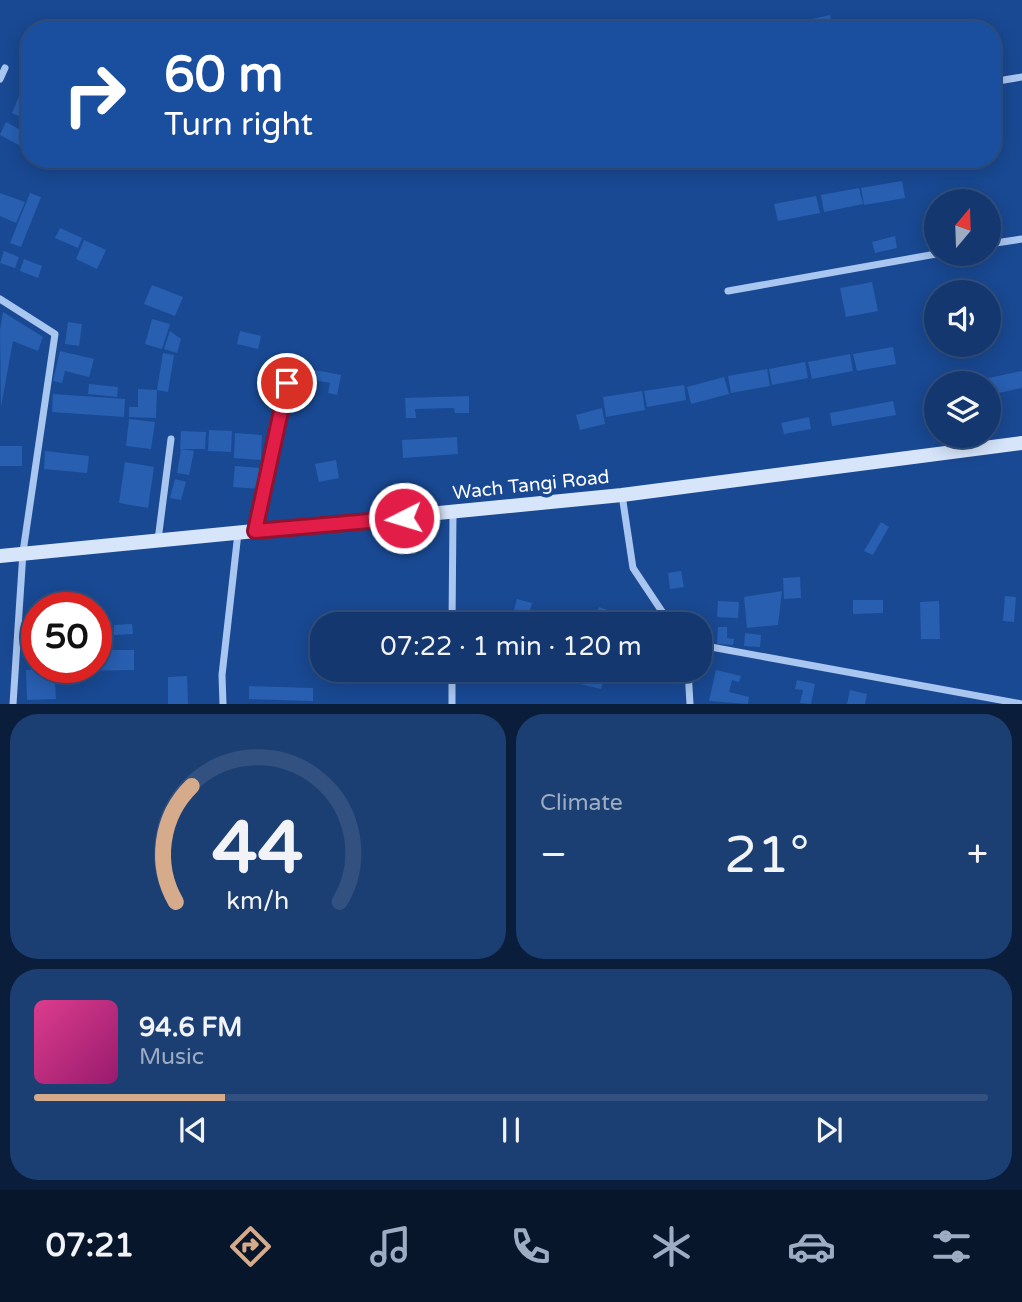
<!DOCTYPE html>
<html lang="en">
<head>
<meta charset="utf-8">
<style>
  :root { --surface:#13376e; --page:#1c3f73; --text:#f1f3f6; --muted:#9dacc2; --line:#325181; --accent:#d6ab8b }
  body { margin:0; font-family:"Varela Round",sans-serif; background:var(--page); color:var(--text); height:100vh; display:flex; flex-direction:column; font-size:26px; white-space:nowrap }
  * { box-sizing:border-box; margin:0 }
  p { font-size:23px; color:var(--muted) }
  .icon { flex:none; width:38px; height:38px; fill:none; stroke:currentColor; stroke-width:2; stroke-linecap:round; stroke-linejoin:round }
  .map { position:relative; height:704px; overflow:hidden }
  .details { display:flex; flex-direction:column; gap:10px; padding:10px; background:#0a1e3c; flex:1 }
  .details>* { flex:none }
  .banner { position:absolute; left:21px; top:21px; width:980px; height:147px; border-radius:28px; box-shadow:0 4px 18px #0003,0 0 0 2px var(--line); background:#1a4fa0; color:#fff; overflow:hidden }
  .needle { width:46px; rotate:19deg }
  .fabs { position:absolute; left:924px; top:189px; display:grid; gap:14px }
  .fabs a { display:grid; place-items:center; width:77px; height:77px; border-radius:50%; background:var(--surface); box-shadow:0 4px 18px #0003,0 0 0 2px var(--line); font-size:35px }
  .speed { position:absolute; left:21px; top:592px; display:flex; gap:14px; font-size:35px; font-weight:700; text-align:center }
  .speed>* { display:grid; place-content:center; width:91px; height:91px; border-radius:50%; background:var(--surface); box-shadow:0 4px 18px #0003,0 0 0 2px var(--line); line-height:1 }
  .speed .limit { border:10px solid #d22; background:#fff; color:#111 }
  .pin { position:absolute; display:grid; place-items:center; width:60px; height:60px; color:#fff; margin:-30px; border:4px solid #fff; border-radius:50%; box-shadow:0 2px 7px #0007 }
  .me { position:absolute; width:77px; margin:-38px; rotate:265deg; stroke-linejoin:round; filter:drop-shadow(0 0 5px #0008) }
  .turn { display:flex; align-items:center; gap:24px; height:147px; padding:0 28px; font-size:32px }
  .turn .icon { width:91px; height:91px; stroke-width:2.5 }
  .turn b { display:block; font-size:49px; line-height:60px }
  .big { font-size:52px; font-weight:600; line-height:1.1 }
  .details .widget { flex:1; display:flex; flex-direction:column; justify-content:center; gap:10px; min-width:0; padding:0 24px; border-radius:28px; background:var(--page) }
  .details .dial { align-items:center; gap:0 }
  .dial svg { height:182px; overflow:visible; fill:none; stroke:var(--line); stroke-width:7; stroke-linecap:round; text-anchor:middle }
  .dial text { fill:var(--text); stroke:none }
  .song { display:flex; align-items:center; gap:21px }
  .cover { width:84px; height:84px; border-radius:10px; background:linear-gradient(135deg,hsl(330 70% 55%),hsl(320 70% 35%)) }
  .played { height:7px; border-radius:4px; background:linear-gradient(90deg,var(--accent) 20%,var(--line) 20%) }
  .keys { display:flex; justify-content:space-around; direction:ltr }
  .heat { display:flex; justify-content:space-between; align-items:center; font-size:38px; direction:ltr }
  .details .tiles { flex:1; display:grid; gap:10px; grid-template-columns:1fr 1fr }
  .widget:last-child { grid-column:span 2 }
  .trip { position:absolute; left:310px; top:612px; width:402px; height:70px; border-radius:28px; background:var(--surface); box-shadow:0 4px 18px #0003,0 0 0 2px var(--line); font-weight:600; line-height:70px; text-align:center }
  .tabs { display:flex; height:112px; justify-content:space-around; align-items:center; background:#08162c; color:var(--muted) }
  .tabs .icon { width:49px; height:49px }
  .tabs .active { color:var(--accent) }
  .tabs b { font-size:32px; color:var(--text) }
  .map>svg:first-child { display:block }
</style>
</head>
<body>
<div class="map">
<svg width="1022" height="704" viewBox="0 0 1022 704">
  <rect width="100%" height="100%" fill="#194993"/>
  <g fill="#285fb1">
    <path d="M830,15L832,25L786,30L785,25Z"/>
    <path d="M23,87L30,90V121L12,113Z"/>
    <path d="M6,122L30,135V151L0,135Z"/>
    <path d="M902,181L905,198L864,205L861,188Z"/>
    <path d="M859,188L863,204L824,212L821,195Z"/>
    <path d="M0,193L25,202L16,223L0,216Z"/>
    <path d="M30,193L41,197L21,247L10,243Z"/>
    <path d="M816,196L820,213L778,221L774,204Z"/>
    <path d="M60,228L82,238L78,248L55,238Z"/>
    <path d="M895,236L897,248L875,253L872,242Z"/>
    <path d="M84,240L106,250L97,269L76,259Z"/>
    <path d="M4,251L19,257L15,268L0,263Z"/>
    <path d="M24,259L42,266L38,278L20,271Z"/>
    <path d="M872,282L878,311L846,317L840,288Z"/>
    <path d="M152,285L183,297L175,316L144,304Z"/>
    <path d="M3,312L43,337L38,351L13,341L1,407L0,330Z"/>
    <path d="M152,319L170,324L162,349L145,344Z"/>
    <path d="M68,322L82,324L79,346L65,344Z"/>
    <path d="M170,331L181,339L177,353L164,349Z"/>
    <path d="M240,331L261,336L258,349L237,344Z"/>
    <path d="M893,347L896,364L857,371L853,354Z"/>
    <path d="M60,351L94,359L89,377L65,371L62,383L53,381Z"/>
    <path d="M163,353L174,355L168,392L157,390Z"/>
    <path d="M850,354L853,371L812,379L808,362Z"/>
    <path d="M805,362L808,378L772,385L769,369Z"/>
    <path d="M294,366L341,375L337,395L328,393L330,383L303,378L301,389L290,387Z"/>
    <path d="M767,369L770,386L731,393L728,376Z"/>
    <path d="M1022,371V388L989,395V383L984,379Z"/>
    <path d="M724,377L729,394L691,404L687,387Z"/>
    <path d="M89,384L118,387L117,397L88,394Z"/>
    <path d="M684,385L686,400L647,407L644,391Z"/>
    <path d="M138,389L157,390L156,418L129,417V407H138Z"/>
    <path d="M642,391L645,410L606,417L603,397Z"/>
    <path d="M53,394L125,399L124,417L52,412Z"/>
    <path d="M469,396V413H455L454,408L415,409L416,418H406L405,398Z"/>
    <path d="M893,401L896,415L832,426L830,413Z"/>
    <path d="M602,408L605,424L580,430L576,415Z"/>
    <path d="M809,417L811,429L784,434L781,423Z"/>
    <path d="M129,419L155,422L151,449L126,446Z"/>
    <path d="M209,430L232,431L231,452L208,451Z"/>
    <path d="M181,431L206,432L205,449H180Z"/>
    <path d="M235,433L262,435L261,460L234,458Z"/>
    <path d="M457,437L458,454L403,458L402,440Z"/>
    <rect x="0" y="446" width="22" height="20"/>
    <path d="M181,449L194,451L189,475L177,473Z"/>
    <path d="M45,451L89,456L87,473L44,469Z"/>
    <path d="M336,460L339,478L319,482L315,464Z"/>
    <path d="M125,462L154,467L148,508L119,503Z"/>
    <path d="M235,466L259,468L258,489L233,487Z"/>
    <path d="M175,479L186,482L181,500L170,498Z"/>
    <path d="M881,522L889,527L873,555L864,551Z"/>
    <path d="M681,571L684,587L670,589L668,573Z"/>
    <path d="M800,577L801,598L784,599L783,578Z"/>
    <path d="M782,591L778,625L747,628L744,597Z"/>
    <path d="M1005,596L1016,597L1014,622L1003,621Z"/>
    <path d="M517,599L532,603L526,625H510Z"/>
    <path d="M853,600H883V613L853,614Z"/>
    <path d="M718,601L739,602L738,618L717,617Z"/>
    <path d="M939,601L940,639H921L920,602Z"/>
    <path d="M599,607L613,612L608,625H593Z"/>
    <path d="M132,624L133,634L114,635V625Z"/>
    <path d="M718,627H727V638L734,639L733,645L717,644Z"/>
    <path d="M745,633L761,635L760,647L744,646Z"/>
    <path d="M96,650H134V670L72,671V667H96Z"/>
    <path d="M62,669L63,683H55L56,699L27,700L26,670Z"/>
    <path d="M570,670L604,678L601,689L567,681Z"/>
    <path d="M716,670L741,676L739,682L732,680L729,692L749,697L748,704L709,701Z"/>
    <path d="M187,676L188,704H168V677Z"/>
    <path d="M797,680L815,684L811,704L800,703L803,690L795,689Z"/>
    <path d="M249,686L313,688V701L249,699Z"/>
    <path d="M850,690L867,694L865,704H847Z"/>
  </g>
  <g fill="none" stroke-linecap="round" stroke-linejoin="round">
    <g stroke="#a9c6f0" stroke-width="7">
      <path d="M0,79L5,68"/>
      <path d="M992,82L1022,77"/>
      <path d="M989,244L1022,239"/>
      <path d="M728,291L936,254"/>
      <path d="M0,299L55,334L23,552L13,704"/>
      <path d="M622,495L633,568L671,625"/>
      <path d="M255,530L287,383"/>
      <path d="M158,540L171,439"/>
      <path d="M452,625L453,513"/>
      <path d="M700,645L1022,704"/>
      <path d="M688,670L690,704"/>
      <path d="M223,704L222,675L238,533"/>
      <path d="M452,704V670"/>
    </g>
    <path stroke="#d7e5fb" stroke-width="14" d="M0,556L622,495L1022,443"/>
  </g>
  <g fill="none" stroke-linecap="round" stroke-linejoin="round">
    <defs>
      <path id="route" d="M287,383L255,531L404,518"/>
    </defs>
    <use href="#route" stroke="#92132f" stroke-width="18"/>
    <use href="#route" stroke="#e11d48" stroke-width="12"/>
  </g>
  <g text-anchor="middle" dominant-baseline="central" stroke-width="7" stroke-linejoin="round" paint-order="stroke">
    <g font-size="19" fill="#fff" stroke="#194993">
      <text transform="translate(531 485) rotate(-6)">Wach Tangi Road</text>
    </g>
  </g>
</svg>
<div class="fabs">
<a><svg class="needle" viewBox="-14 -14 28 28"><path d="M0-13l5 13h-10z" fill="#e53935"/><path d="M0 13l5-13h-10z" fill="#9dacc2"/></svg></a>
<a><svg class="icon" aria-label="sound" viewBox="0 0 24 24"><path d="M4 9h4l5-4v14l-5-4H4zM17 9q2 3 0 6"/></svg></a>
<a><svg class="icon" aria-label="layers" viewBox="0 0 24 24"><path d="M12 4l9 5-9 5-9-5zM3 14l9 5 9-5"/></svg></a>
</div>
<div class="speed"><div class="limit">50</div></div>
<div class="pin" style="left:287px;top:383px;background:#d93025"><svg class="icon" aria-label="arrive" viewBox="0 0 24 24"><path d="M6 21V4h12l-3 4 3 4H6"/></svg></div>
<svg class="me" style="left:404px;top:518px" viewBox="-20 -20 40 40"><circle r="17" fill="#e11d48" stroke="#fff" stroke-width="3"/><path d="M0-11L8 9 0 5-8 9z" fill="#fff"/></svg>
<div class="trip">07:22 · 1 min · 120 m</div>
<div class="banner">
<div class="turn"><svg class="icon" aria-label="right" viewBox="0 0 24 24"><path d="M7 20v-9h11M14 6l5 5-5 5"/></svg><div><b>60 m</b>Turn right</div></div>
</div>
</div>
<section class="details">
<div class="tiles">
<div class="widget dial"><svg viewBox="0 0 100 80">
<path d="M14 69A42 42 0 1 1 86 69"/>
<path d="M14 69A42 42 0 0 1 21 18" stroke="#d6ab8b"/>
<text x="50" y="56" font-size="32" font-weight="700">44</text>
<text x="50" y="72" font-size="11">km/h</text>
</svg></div>
<div class="widget"><p>Climate</p>
<div class="heat"><a>−</a><b class="big">21°</b><a>+</a></div>
</div>
<div class="widget">
<div class="song"><i class="cover"></i><div><b>94.6 FM</b><p>Music</p></div></div>
<div class="played"></div>
<div class="keys"><svg class="icon" aria-label="previous" viewBox="0 0 24 24"><path d="M18 5L8 12l10 7zM5 5v14"/></svg><svg class="icon" aria-label="pause" viewBox="0 0 24 24"><path d="M8 5v14M16 5v14"/></svg><svg class="icon" aria-label="next" viewBox="0 0 24 24"><path d="M6 5l10 7-10 7zM19 5v14"/></svg></div>
</div>
</div>
</section>
<nav class="tabs">
<b>07:21</b>
<svg class="icon active" aria-label="directions" viewBox="0 0 24 24"><path d="M12 3l9 9-9 9-9-9zM9 14v-3h6M13 9l2 2-2 2"/></svg>
<svg class="icon" aria-label="music" viewBox="0 0 24 24"><path d="M9 18V5l10-2v13"/><circle cx="6" cy="18" r="3"/><circle cx="16" cy="16" r="3"/></svg>
<svg class="icon" aria-label="phone" viewBox="0 0 24 24"><path d="M5 4h4l2 5-3 2q2 4 5 5l2-3 5 2v4C11 20 4 13 5 4z"/></svg>
<svg class="icon" aria-label="climate" viewBox="0 0 24 24"><path d="M12 3v18M4 7l16 10M4 17L20 7"/></svg>
<svg class="icon" aria-label="car" viewBox="0 0 24 24"><path d="M5 17H2v-5l4-1 3-4h7l3 4 3 1v5h-3M9 17h6M6 11h13"/><circle cx="7" cy="17" r="2"/><circle cx="17" cy="17" r="2"/></svg>
<svg class="icon" aria-label="filters" viewBox="0 0 24 24"><path d="M4 7h16M4 17h16"/><circle cx="9" cy="7" r="2"/><circle cx="15" cy="17" r="2"/></svg>
</nav>
</body>
</html>
